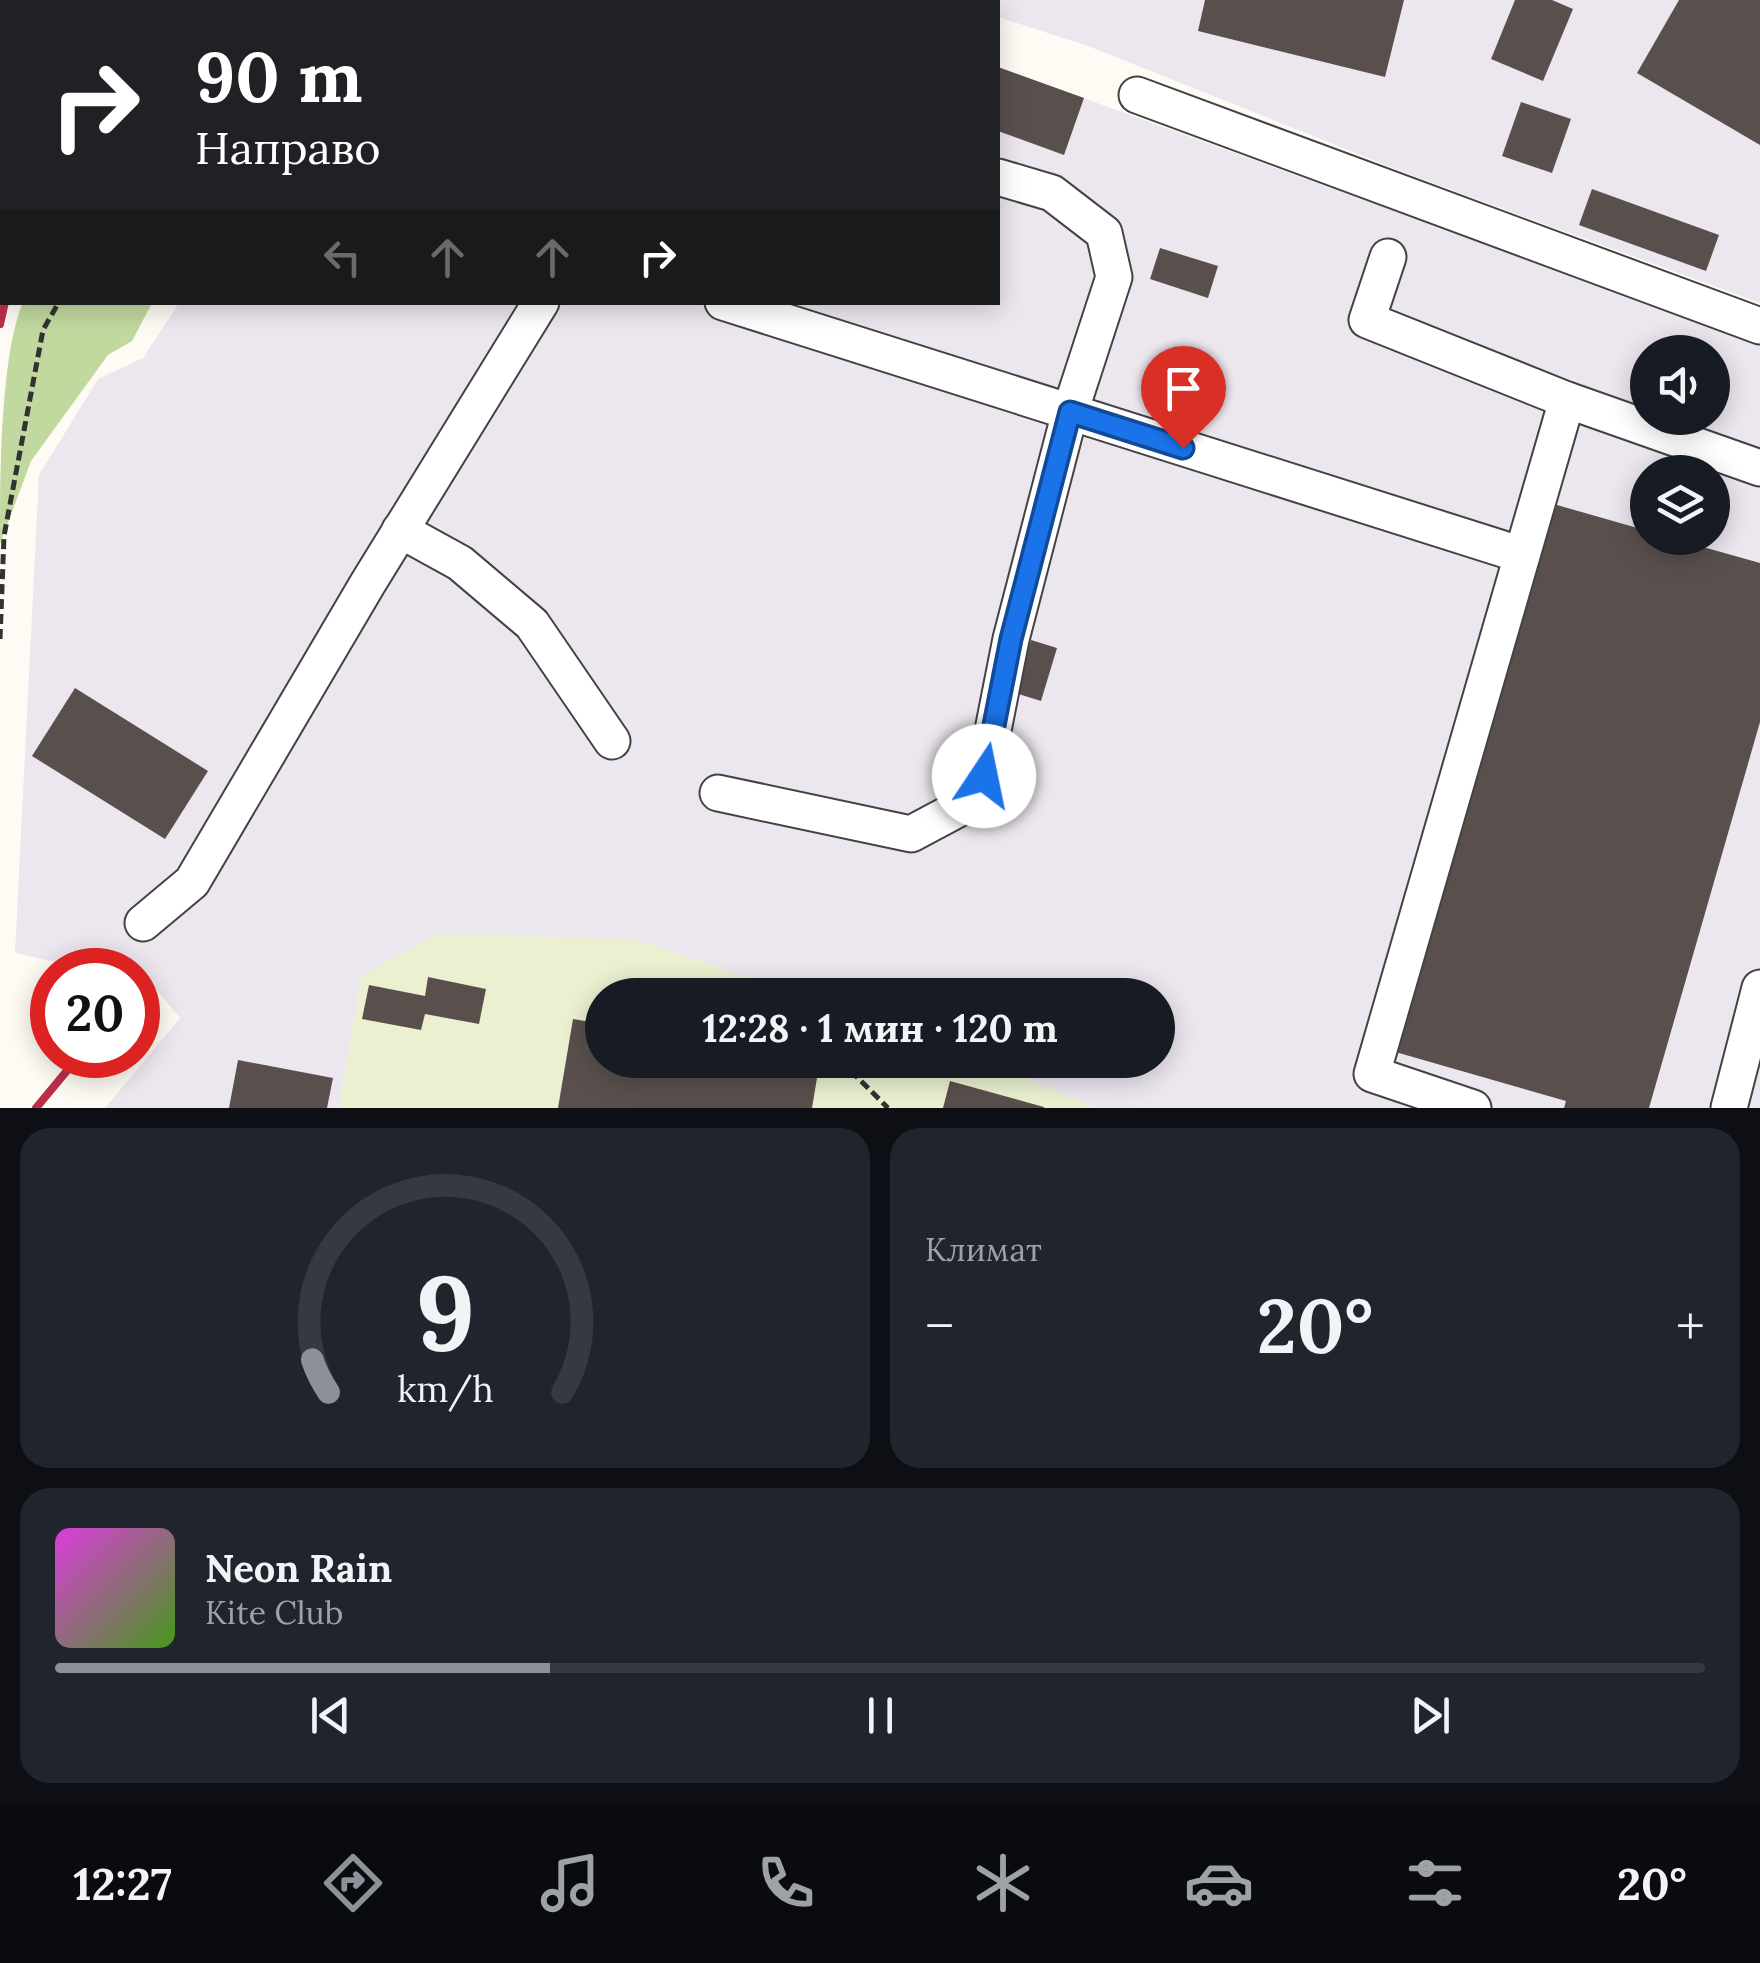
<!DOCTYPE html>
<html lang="ru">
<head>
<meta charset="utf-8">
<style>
  :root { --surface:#171b24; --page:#20242c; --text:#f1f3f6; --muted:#9ea1a6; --line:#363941; --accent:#8c9099 }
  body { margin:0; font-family:Lora,serif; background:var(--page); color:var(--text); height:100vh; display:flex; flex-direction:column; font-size:38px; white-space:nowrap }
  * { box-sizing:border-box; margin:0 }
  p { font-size:32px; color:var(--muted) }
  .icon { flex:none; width:55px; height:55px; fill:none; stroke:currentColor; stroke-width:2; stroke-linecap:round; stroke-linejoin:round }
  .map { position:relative; height:1108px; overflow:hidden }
  .details { display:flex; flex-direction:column; gap:20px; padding:20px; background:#0d0f14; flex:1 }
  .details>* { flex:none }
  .top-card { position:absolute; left:0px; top:0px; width:1000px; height:305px; box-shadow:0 5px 25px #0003; background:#202124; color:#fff; overflow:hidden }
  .fabs { position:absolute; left:1630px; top:335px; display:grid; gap:20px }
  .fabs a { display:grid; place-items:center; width:100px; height:100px; border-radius:50%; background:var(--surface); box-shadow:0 5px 25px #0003; font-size:50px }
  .speed { position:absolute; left:30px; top:948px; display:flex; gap:20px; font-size:50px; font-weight:700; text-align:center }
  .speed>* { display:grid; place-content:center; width:130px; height:130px; border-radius:50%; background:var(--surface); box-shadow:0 5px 25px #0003; line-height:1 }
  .speed .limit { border:15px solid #d22; background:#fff; color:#111 }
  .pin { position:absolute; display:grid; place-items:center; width:85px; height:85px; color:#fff; margin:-102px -42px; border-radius:50% 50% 50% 0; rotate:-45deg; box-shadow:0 0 10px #0007 }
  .pin .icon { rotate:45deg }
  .me { position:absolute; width:110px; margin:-55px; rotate:11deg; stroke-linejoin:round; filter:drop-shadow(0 0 8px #0008) }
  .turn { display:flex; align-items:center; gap:35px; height:210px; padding:0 30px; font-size:45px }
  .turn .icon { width:130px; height:130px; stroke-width:2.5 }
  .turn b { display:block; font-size:70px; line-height:85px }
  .lanes { display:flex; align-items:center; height:95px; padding:0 30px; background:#0003; justify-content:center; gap:50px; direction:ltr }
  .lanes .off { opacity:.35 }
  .big { font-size:75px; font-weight:800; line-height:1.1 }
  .details .card { flex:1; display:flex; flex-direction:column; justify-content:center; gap:15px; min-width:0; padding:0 35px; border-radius:30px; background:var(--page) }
  .details .dial { align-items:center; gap:0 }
  .dial svg { height:260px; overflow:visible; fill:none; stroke:var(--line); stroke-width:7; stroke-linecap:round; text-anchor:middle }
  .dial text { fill:var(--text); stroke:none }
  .song { display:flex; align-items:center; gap:30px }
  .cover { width:120px; height:120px; border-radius:15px; background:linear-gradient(135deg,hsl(300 70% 55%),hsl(100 70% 35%)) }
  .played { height:10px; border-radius:5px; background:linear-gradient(90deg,var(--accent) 30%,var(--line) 30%) }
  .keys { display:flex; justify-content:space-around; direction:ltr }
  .heat { display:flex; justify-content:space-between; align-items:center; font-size:55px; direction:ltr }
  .details .tiles { flex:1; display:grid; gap:20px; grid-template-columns:1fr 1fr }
  .card:last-child { grid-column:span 2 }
  .trip { position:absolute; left:585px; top:978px; width:590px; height:100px; border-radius:50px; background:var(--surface); box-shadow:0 5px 25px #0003; font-weight:800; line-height:100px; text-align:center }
  .dock { display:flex; height:160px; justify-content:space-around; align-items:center; background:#090b0e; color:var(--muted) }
  .dock .icon { width:70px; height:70px }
  .dock .active { color:var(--accent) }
  .dock b { font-size:45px; color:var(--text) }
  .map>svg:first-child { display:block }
</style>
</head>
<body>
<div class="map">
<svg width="1760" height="1108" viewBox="0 0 1760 1108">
  <rect width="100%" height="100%" fill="#fefbf4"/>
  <g fill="#ece6ee" fill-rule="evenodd">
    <path d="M373,0H813L820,2H371Z"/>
    <path d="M946,0H1760V303L1403,172L1088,46L998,17V2Z"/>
    <path d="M998,67L1760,344V1108H1097L981,1060H1158V995H800L634,939L362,975L339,1108H105L180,1018L151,983L138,980V970H92L15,953L39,475L98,379L143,358L179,303L998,302ZM1648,352H1712V418H1648ZM1648,472H1712V538H1648Z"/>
  </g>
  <path fill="#c1d89e" d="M23,302L152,303L132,341L108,355L31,461L0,544C0,477 0,357 23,302Z"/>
  <path fill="#eaf0d0" d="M437,934L634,939L800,995H602V1060H981L1097,1108H339L362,975Z"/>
  <g fill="#59504d">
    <path d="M1205,0H1404L1385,77L1198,31Z"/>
    <path d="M1515,0H1552L1573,9L1543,81L1491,59Z"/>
    <path d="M1679,0H1760V145L1637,73Z"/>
    <path d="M998,67L1084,98L1064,155L998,131Z"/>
    <path d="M1521,102L1571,119L1552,173L1502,156Z"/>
    <path d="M1592,189L1719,235L1706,271L1579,225Z"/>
    <path d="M1160,248L1218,266L1208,298L1150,279Z"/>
    <path d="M1550,503L1648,531V538H1671L1760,563V722L1649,1108H1564L1566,1101L1392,1051Z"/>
    <path d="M1031,640L1057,648L1041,701L1015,693Z"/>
    <path d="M75,688L208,771L165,839L32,756Z"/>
    <path d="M428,977L486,989L479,1024L425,1014L421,1030L362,1019L369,985L425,996Z"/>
    <path d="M573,1019L602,1024V1060H820L812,1108H558Z"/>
    <path d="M238,1060L333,1078L327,1108H229Z"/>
    <path d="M950,1081L1044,1107V1108H943Z"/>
  </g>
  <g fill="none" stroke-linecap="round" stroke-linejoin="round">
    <defs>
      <g id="minor">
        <path d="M1137,95L1760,326"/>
        <path d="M1388,257L1367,320L1567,400L1760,468"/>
        <path d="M723,302L1522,555"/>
        <path d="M400,530L460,563L532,624L612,741"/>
        <path d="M718,793L911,834L971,802L984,776L1011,639L1070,412L1114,277L1104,233L1052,193L998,177"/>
        <path d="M143,923L192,882L368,583L541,302"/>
        <path d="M1473,1108L1372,1074L1567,400"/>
        <path d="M1729,1108L1760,988"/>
      </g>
    </defs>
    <use href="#minor" stroke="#434343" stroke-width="39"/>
    <g stroke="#323232" stroke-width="5" stroke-dasharray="10 5" stroke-linecap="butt">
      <path d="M219,2L221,0"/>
      <path d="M0,639L4,536L43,330L59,302"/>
      <path d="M840,1060L888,1108"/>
    </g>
    <use href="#minor" stroke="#fff" stroke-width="35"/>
    <g stroke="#bb2e4a" stroke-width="8">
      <path d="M125,2L127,0"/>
      <path d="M0,324L5,302"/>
      <path d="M138,996L143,991"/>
      <path d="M36,1108L80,1055"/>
    </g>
  </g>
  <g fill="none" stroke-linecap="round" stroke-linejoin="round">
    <defs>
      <path id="route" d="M984,776L1011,639L1070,412L1183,448"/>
    </defs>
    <use href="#route" stroke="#114b97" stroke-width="25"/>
    <use href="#route" stroke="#1a73e8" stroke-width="18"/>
  </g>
</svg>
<div class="fabs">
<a><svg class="icon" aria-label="sound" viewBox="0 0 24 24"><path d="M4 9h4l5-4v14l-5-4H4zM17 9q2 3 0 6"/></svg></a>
<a><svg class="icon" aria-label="layers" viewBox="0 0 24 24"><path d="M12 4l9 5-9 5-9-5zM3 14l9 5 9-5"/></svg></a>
</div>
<div class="speed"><div class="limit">20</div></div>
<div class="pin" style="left:1183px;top:448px;background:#d93025"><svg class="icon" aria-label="arrive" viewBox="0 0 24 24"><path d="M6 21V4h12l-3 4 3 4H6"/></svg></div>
<svg class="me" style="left:984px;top:776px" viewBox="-20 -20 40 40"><circle r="19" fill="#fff"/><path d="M0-13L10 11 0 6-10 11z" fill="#1a73e8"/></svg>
<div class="trip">12:28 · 1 мин · 120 m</div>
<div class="top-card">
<div class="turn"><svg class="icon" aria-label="right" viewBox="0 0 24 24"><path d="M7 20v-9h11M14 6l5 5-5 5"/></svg><div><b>90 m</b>Направо</div></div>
<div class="lanes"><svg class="icon off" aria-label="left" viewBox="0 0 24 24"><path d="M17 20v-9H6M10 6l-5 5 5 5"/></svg><svg class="icon off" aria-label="ahead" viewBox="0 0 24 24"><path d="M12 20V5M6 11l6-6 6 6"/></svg><svg class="icon off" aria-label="ahead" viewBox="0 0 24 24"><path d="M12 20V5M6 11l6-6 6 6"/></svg><svg class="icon" aria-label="right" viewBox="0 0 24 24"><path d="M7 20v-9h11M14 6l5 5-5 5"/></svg></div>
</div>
</div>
<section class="details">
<div class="tiles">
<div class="card dial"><svg viewBox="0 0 100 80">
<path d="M14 69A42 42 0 1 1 86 69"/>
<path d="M14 69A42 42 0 0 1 9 59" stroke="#8c9099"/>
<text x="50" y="56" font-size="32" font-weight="700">9</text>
<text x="50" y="72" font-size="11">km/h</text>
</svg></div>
<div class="card"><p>Климат</p>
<div class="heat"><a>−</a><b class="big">20°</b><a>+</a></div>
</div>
<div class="card">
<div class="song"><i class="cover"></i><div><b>Neon Rain</b><p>Kite Club</p></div></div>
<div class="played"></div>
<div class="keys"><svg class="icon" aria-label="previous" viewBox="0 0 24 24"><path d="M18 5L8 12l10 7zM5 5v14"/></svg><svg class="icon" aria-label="pause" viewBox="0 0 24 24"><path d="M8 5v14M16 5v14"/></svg><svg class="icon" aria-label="next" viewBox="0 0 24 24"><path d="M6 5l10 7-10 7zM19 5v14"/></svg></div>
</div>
</div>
</section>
<nav class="dock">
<b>12:27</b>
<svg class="icon active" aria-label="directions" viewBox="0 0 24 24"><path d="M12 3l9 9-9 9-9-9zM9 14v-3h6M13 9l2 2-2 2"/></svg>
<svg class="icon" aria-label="music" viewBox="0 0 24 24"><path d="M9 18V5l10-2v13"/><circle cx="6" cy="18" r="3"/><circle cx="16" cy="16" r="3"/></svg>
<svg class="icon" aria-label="phone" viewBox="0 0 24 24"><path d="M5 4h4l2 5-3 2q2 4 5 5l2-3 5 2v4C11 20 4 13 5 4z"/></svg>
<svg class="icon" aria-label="climate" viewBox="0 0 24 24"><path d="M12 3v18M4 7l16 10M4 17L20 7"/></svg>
<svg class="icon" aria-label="car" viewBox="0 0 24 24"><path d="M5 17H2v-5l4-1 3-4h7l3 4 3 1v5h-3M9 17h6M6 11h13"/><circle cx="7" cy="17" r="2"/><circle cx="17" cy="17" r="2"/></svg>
<svg class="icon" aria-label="filters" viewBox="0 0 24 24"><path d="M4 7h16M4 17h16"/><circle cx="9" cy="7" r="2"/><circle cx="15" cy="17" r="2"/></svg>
<b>20°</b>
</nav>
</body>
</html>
